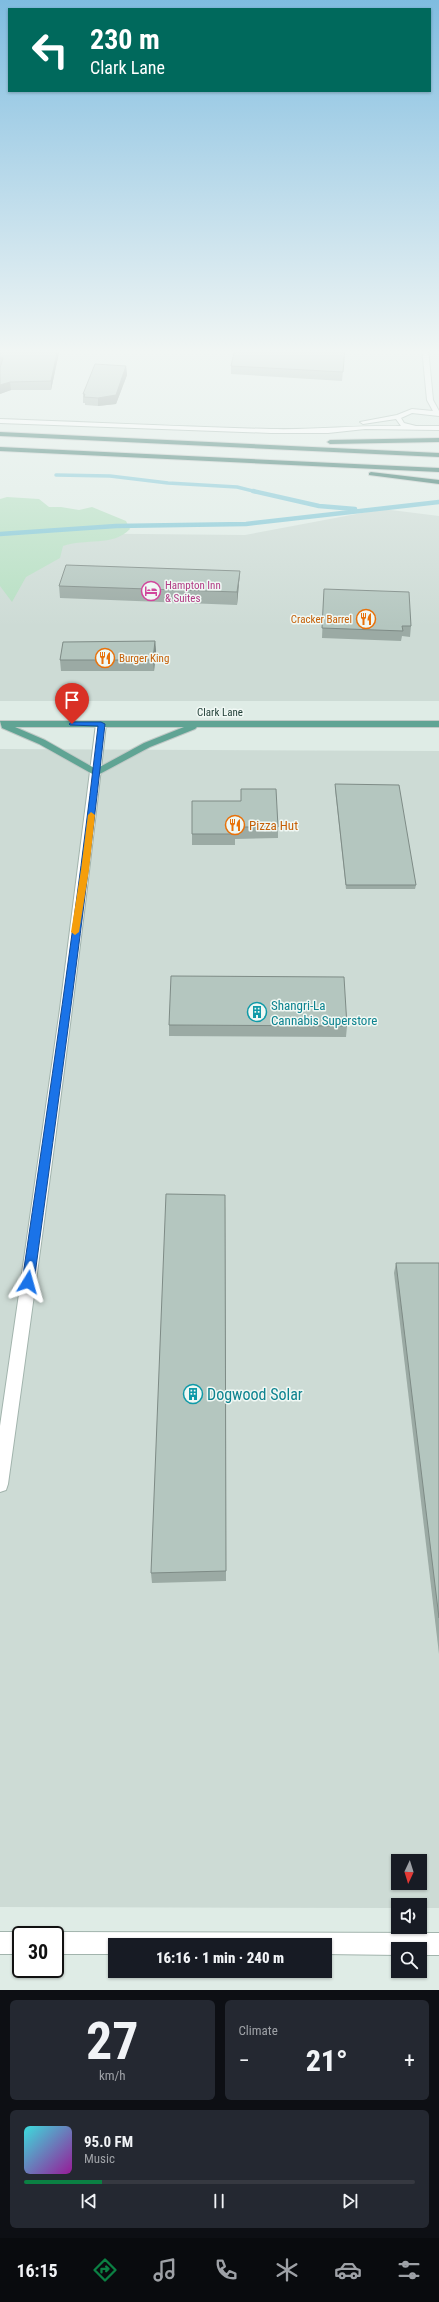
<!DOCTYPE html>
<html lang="en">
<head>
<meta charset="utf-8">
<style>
  :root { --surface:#171b24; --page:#242831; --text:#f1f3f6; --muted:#9ea1a6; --line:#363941; --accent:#0b8043 }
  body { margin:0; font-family:"Roboto Condensed",sans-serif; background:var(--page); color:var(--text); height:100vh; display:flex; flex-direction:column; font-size:15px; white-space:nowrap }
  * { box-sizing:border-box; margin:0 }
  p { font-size:13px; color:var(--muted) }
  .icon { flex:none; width:22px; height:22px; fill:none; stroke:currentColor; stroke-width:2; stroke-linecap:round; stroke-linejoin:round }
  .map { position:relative; height:1990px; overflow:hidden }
  .panel { display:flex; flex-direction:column; gap:10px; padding:10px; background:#0d0f14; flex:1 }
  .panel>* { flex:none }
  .guide { position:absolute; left:8px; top:8px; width:423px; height:84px; border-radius:0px; box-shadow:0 1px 3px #0004; background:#00695c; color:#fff; overflow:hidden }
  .needle { width:26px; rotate:184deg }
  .controls { position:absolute; left:391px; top:1854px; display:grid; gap:8px }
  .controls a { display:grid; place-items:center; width:36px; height:36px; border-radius:0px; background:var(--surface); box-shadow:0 1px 3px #0004; font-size:20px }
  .speed { position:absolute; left:12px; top:1926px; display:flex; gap:8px; font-size:20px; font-weight:700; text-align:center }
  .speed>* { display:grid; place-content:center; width:52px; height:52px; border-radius:50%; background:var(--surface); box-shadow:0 1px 3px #0004; line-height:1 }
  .speed .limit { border:2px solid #111; border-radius:6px; background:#fff; color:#111 }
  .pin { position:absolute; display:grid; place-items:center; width:34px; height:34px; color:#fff; margin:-41px -17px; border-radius:50% 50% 50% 0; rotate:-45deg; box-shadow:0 0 4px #0007 }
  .pin .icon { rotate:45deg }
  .me { position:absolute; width:44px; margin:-22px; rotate:8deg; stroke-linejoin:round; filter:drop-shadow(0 0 3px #0008) }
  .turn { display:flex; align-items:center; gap:14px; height:84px; padding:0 16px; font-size:18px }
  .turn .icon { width:52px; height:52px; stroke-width:2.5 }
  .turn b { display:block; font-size:28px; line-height:34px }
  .big { font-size:30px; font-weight:800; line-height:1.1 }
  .panel .card { flex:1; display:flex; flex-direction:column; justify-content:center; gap:6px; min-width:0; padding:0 14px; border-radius:6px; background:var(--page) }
  .panel .dial { align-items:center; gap:0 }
  .dial b { font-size:52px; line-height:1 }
  .song { display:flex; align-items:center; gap:12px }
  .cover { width:48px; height:48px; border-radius:6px; background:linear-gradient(135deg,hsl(180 70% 55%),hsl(300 70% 35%)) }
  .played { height:4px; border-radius:2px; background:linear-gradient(90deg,var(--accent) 20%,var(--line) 20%) }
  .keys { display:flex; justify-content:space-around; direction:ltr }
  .heat { display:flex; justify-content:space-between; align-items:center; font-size:22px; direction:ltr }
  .panel .tiles { flex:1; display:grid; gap:10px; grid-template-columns:1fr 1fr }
  .card:last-child { grid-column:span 2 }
  .trip { position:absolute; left:108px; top:1938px; width:224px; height:40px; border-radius:0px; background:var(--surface); box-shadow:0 1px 3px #0004; font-weight:800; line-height:40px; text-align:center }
  .tabs { display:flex; height:64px; justify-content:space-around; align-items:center; background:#090b0e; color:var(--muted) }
  .tabs .icon { width:28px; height:28px }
  .tabs .on { color:var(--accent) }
  .tabs b { font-size:18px; color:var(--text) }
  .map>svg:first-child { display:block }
</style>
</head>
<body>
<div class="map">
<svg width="439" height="1990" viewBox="0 0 439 1990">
  <rect width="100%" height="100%" fill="#dfece6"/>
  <g fill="#cddbd5" fill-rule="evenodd">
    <path d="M383,509L439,516V701H0V521L38,533L245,535Z"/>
    <path d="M0,749L439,751V1908H420V1905H398V1908L0,1907ZM398,1861H420V1883H398Z"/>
  </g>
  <path fill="#b6dfc2" d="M7,497L39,499L49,507H61L79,510L92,507L126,521L130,529C113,547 85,538 63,546L60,558L26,577L12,602L0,586V499Z"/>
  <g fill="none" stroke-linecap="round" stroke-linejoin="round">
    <path stroke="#83c7d5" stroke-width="3.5" d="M56,475L110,476L168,483L237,487L257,492"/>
    <g stroke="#83c7d5" stroke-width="4.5">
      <path d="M253,491L319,506L355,509"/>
      <path d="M0,534L116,526L246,524L439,502"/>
    </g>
    <defs>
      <g id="minor">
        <path d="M422,348H428L433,400L439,411V416L412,413L401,418L404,423L416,426H439V430L365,429L328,433H271L0,423V419C90,422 181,427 271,429C315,430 358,425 401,426L396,419L363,424L360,422L397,415L412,409L433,411L427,400Z"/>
        <path d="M101,721L106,724C78,978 43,1231 8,1484L6,1490L0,1492V1426L60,1009L96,724Z"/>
        <path d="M0,1932H21L28,1935H21V1954H0Z"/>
        <path d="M55,1932L439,1933V1955H420V1949H398V1955L325,1954V1945H115V1954H55V1935H48Z"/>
      </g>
      <path id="major" d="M0,721H439V727H197L195,729L150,747L96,776L39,744L2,728ZM15,727H184L144,743L96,769L45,740Z"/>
      <g id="highway">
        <path d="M0,432L439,453V457L0,436Z"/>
        <path d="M439,438V442L330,444L327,442L330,440Z"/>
        <path d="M0,447L439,468V472L0,451Z"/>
        <path d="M371,472L439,480V484L369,475V473Z"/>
      </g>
    </defs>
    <use href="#minor" stroke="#a2b4ad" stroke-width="2"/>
    <use href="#major" stroke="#c0c9c6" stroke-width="2"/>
    <use href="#highway" stroke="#c0c9c6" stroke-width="2"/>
    <use href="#minor" fill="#fff" fill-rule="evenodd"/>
    <use href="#major" fill="#60a494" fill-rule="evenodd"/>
    <use href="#highway" fill="#296b5e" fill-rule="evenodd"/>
  </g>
  <g fill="#9baaa4">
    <path d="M0,348H60L51,390H11L0,394V368L1,366H0Z"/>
    <path d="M345,348L342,381L231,374V366Z"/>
    <path d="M126,366L127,375L116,404L98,406L85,405V403H83V394Z"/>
    <path d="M240,571L239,583L237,605L60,598L59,586Z"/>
    <path d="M324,589L411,626L410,637L402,636L401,641L322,638Z"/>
    <path d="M155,641L156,651L154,671H61L60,660Z"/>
    <path d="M335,784L416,885L415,889H346L335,789Z"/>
    <path d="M192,801L278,827V838L235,839V845H192Z"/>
    <path d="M169,1025L347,1026L346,1037L169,1036Z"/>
    <path d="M225,1195L226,1581L152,1583L151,1573Z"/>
    <path d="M396,1263H439V1654L394,1273Z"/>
  </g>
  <g fill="#7e8b86">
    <path d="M58,348H60L51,390V381Z"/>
    <path d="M126,366L127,375L116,404L98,406V398Z"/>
    <path d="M10,382L11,390L0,394V385Z"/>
    <path d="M240,571L239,583L237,605V592Z"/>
    <path d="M155,641L156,651L154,671L153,660Z"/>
  </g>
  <g fill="#b4c6bf" stroke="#7e8b86">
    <path d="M0,348H58L51,381L10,382L0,385V368L3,358H0Z"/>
    <path d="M235,348H345L343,372L231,366Z"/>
    <path d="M95,364L126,366L116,395L98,398L84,397L85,394H83Z"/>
    <path d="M66,565L240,571L237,592L59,586Z"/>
    <path d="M324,589L409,592L411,626H402L403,631L322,628Z"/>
    <path d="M155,641L153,660H60L63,642Z"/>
    <path d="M335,784L399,785L416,885H346Z"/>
    <path d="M241,789H276L278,827H235V834H192V801H241Z"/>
    <path d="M171,976L344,977L347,1026L169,1025Z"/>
    <path d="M166,1194L225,1195L226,1571L151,1573Z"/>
    <path d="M396,1263H439V1618Z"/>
  </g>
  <linearGradient id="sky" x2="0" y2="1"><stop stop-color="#7fbce0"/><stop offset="0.56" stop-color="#f1f6f4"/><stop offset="1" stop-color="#f1f6f4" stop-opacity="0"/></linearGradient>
  <rect width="439" height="627" fill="url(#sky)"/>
  <path fill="#1a73e8" stroke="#114b97" d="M72,722H101L105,724C85,910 59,1096 34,1282L28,1287L22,1282C49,1097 77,912 98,726L70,725L69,724Z"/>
  <path fill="#f59e0b" d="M91,812L95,815L89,870L79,932L75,935L71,932L81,870L88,815Z"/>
  <defs>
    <symbol id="hotel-ring" viewBox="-11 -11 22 22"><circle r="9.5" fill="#f0f8f4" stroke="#d1479c" stroke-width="1.5"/><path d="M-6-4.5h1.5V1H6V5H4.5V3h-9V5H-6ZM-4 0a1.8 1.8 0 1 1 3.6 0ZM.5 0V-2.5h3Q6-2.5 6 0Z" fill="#d1479c"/></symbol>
    <symbol id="restaurant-ring" viewBox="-11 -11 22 22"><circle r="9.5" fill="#f0f8f4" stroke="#e8710a" stroke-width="1.5"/><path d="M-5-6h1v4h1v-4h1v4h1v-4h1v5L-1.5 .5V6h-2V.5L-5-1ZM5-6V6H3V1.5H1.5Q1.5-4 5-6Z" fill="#e8710a"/></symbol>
    <symbol id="building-ring" viewBox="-11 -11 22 22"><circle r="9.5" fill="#f0f8f4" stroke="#0f9aa8" stroke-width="1.5"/><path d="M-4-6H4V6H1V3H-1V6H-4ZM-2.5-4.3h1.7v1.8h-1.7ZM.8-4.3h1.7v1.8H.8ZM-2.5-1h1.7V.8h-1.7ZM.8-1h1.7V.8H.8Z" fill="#0f9aa8"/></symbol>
  </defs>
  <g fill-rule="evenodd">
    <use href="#hotel-ring" x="140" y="580" width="22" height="22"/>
    <use href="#restaurant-ring" x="355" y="608" width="22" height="22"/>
    <use href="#restaurant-ring" x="94" y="647" width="22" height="22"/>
    <use href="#restaurant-ring" x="224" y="814" width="22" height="22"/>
    <use href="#building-ring" x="246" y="1001" width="22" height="22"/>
    <use href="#building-ring" x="182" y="1383" width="22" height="22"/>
  </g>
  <g text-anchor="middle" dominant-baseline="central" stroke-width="3" stroke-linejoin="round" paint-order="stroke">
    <g font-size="11" fill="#b23c85" stroke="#f0f8f4" text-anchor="start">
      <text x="165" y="585">Hampton Inn<tspan x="165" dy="13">&amp; Suites</tspan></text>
    </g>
    <g font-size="11" fill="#c56008" stroke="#f0f8f4" text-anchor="end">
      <text x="352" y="619">Cracker Barrel</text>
      <text x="119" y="658" text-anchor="start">Burger King</text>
    </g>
    <g font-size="11" fill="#1f3d35" stroke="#f0f8f4">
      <text x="220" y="712">Clark Lane</text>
    </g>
    <g font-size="13" fill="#c56008" stroke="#f0f8f4" text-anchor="start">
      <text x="249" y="825">Pizza Hut</text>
    </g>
    <g font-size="13" fill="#0d838f" stroke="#f0f8f4" text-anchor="start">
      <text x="271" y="1005">Shangri-La<tspan x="271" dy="15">Cannabis Superstore</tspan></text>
    </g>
    <g font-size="16" fill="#0d838f" stroke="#f0f8f4" text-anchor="start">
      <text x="207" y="1394">Dogwood Solar</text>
    </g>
  </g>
</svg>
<div class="controls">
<a><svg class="needle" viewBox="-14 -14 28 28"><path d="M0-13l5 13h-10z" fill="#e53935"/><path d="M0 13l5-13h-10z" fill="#9ea1a6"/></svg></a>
<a><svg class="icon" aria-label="sound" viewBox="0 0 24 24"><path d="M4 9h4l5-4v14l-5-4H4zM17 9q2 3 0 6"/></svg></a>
<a><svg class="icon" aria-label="search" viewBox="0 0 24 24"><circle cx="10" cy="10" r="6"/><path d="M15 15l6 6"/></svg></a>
</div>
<div class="speed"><div class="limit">30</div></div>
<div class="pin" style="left:72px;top:724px;background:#d93025"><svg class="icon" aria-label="arrive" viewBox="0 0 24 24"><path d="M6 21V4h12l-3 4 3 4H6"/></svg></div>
<svg class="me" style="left:28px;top:1282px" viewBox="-20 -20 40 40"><path d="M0-17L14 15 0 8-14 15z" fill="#1a73e8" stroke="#fff" stroke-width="4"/></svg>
<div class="trip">16:16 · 1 min · 240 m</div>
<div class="guide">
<div class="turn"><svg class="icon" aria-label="left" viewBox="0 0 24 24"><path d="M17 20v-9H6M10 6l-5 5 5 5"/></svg><div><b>230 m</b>Clark Lane</div></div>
</div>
</div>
<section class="panel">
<div class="tiles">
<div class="card dial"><b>27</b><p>km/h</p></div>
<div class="card"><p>Climate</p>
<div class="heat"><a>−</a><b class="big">21°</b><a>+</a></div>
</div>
<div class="card">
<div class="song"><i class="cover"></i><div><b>95.0 FM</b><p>Music</p></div></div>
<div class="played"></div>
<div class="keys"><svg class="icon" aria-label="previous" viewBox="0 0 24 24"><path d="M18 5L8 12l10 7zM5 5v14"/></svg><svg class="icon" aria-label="pause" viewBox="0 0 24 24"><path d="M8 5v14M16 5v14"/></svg><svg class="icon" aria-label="next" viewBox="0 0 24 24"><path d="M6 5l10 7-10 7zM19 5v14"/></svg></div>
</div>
</div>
</section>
<nav class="tabs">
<b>16:15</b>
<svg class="icon on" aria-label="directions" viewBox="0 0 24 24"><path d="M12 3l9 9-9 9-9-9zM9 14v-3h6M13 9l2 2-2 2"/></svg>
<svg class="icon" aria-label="music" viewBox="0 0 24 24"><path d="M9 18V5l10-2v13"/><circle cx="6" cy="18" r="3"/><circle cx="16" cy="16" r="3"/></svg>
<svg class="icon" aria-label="phone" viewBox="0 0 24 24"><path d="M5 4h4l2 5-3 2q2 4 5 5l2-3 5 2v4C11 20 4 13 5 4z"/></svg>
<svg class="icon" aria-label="climate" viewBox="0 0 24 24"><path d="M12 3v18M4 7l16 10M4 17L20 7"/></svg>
<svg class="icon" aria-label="car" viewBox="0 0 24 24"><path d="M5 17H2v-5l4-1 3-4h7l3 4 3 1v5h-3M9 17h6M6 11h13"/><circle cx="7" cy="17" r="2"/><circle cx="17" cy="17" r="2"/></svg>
<svg class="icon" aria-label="filters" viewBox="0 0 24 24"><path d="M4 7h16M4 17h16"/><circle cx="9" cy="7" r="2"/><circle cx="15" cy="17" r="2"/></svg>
</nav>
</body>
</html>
